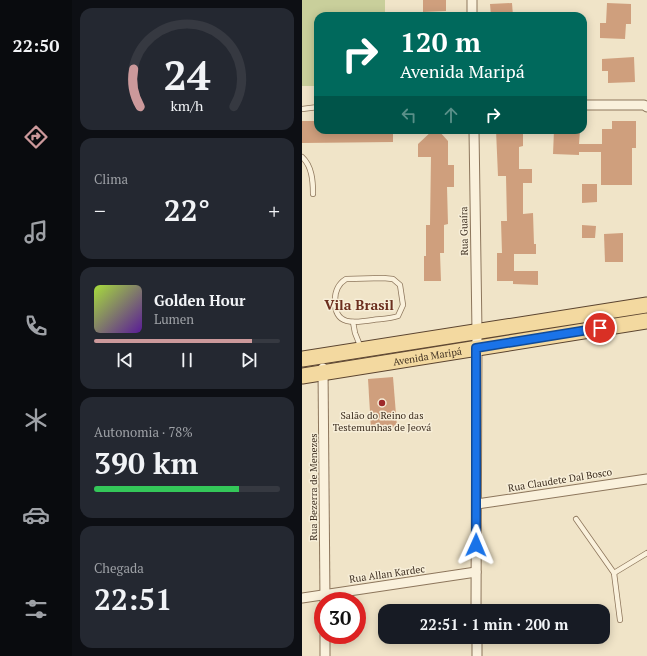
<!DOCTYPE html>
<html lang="pt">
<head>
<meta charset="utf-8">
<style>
  :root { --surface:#171b24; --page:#242831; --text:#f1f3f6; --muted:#9ea1a6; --line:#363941; --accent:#cc999b }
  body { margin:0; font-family:"PT Serif",serif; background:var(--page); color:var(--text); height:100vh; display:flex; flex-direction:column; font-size:15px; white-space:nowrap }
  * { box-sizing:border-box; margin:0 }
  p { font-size:13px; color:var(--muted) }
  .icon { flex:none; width:22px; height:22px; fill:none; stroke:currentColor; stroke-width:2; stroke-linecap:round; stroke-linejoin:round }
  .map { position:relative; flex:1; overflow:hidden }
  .drawer { display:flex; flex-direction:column; gap:8px; padding:8px; background:#0d0f14; width:230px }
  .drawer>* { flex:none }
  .hud { position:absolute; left:12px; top:12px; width:273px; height:122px; border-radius:12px; box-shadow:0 2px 10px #0003; background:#00695c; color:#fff; overflow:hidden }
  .speed { position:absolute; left:12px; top:592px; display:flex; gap:8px; font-size:20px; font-weight:700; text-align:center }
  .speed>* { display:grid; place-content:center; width:52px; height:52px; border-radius:50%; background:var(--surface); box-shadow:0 2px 10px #0003; line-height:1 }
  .speed .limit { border:6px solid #d22; background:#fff; color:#111 }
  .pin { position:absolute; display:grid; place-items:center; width:34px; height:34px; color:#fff; margin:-17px; border:2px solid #fff; border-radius:50%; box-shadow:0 1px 4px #0007 }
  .me { position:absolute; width:44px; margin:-22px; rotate:1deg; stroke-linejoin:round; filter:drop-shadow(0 0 3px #0008) }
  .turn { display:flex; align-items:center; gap:14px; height:84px; padding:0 20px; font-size:18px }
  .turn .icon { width:52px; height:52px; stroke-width:2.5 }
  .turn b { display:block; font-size:28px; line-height:34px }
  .lanes { display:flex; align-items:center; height:38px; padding:0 20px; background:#0003; justify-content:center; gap:20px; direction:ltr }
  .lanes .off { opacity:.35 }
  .big { font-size:30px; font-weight:700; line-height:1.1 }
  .drawer .card { flex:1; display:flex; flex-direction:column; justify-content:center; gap:6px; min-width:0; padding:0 14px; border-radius:12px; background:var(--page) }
  .drawer .dial { align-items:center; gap:0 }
  .dial svg { height:104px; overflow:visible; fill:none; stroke:var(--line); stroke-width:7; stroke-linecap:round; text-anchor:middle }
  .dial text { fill:var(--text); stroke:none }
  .song { display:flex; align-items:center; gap:12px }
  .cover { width:48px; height:48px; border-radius:6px; background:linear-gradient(135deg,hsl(80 70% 55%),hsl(270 70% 35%)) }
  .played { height:4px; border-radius:2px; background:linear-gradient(90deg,var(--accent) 85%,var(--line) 85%) }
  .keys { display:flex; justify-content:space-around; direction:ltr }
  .heat { display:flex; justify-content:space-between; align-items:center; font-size:22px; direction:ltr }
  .charge { height:6px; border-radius:3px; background:linear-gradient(90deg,#34c759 78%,var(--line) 0) }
  .trip { position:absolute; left:76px; top:604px; width:232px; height:40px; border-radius:12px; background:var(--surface); box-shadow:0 2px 10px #0003; font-weight:700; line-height:40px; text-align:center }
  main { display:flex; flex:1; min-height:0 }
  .tab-bar { display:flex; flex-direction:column; width:72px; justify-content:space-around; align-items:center; background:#090b0e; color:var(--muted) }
  .tab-bar .icon { width:28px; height:28px }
  .tab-bar .active { color:var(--accent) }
  .tab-bar b { font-size:18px; color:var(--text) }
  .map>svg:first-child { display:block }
</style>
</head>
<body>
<main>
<nav class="tab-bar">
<b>22:50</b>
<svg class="icon active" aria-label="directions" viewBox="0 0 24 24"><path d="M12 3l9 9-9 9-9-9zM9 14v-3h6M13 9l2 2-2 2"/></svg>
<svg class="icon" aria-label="music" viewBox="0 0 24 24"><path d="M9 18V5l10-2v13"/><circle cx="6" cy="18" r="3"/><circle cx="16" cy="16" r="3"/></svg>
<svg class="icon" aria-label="phone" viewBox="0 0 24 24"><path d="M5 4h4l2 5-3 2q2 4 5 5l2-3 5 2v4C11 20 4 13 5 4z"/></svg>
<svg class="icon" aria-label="climate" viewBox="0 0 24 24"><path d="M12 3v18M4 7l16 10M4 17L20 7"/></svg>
<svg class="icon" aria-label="car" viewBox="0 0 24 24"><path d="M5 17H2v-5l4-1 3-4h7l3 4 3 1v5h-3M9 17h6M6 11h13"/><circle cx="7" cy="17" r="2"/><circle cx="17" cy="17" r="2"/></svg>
<svg class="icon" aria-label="filters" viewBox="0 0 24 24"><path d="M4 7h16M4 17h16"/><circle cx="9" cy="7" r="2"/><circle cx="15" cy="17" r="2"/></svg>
</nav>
<section class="drawer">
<div class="card dial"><svg viewBox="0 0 100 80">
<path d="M14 69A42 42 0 1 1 86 69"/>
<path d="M14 69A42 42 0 0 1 9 40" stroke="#cc999b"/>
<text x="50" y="56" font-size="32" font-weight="700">24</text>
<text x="50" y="72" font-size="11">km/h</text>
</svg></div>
<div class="card"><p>Clima</p>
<div class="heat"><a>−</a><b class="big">22°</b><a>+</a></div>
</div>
<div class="card">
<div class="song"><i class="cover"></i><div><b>Golden Hour</b><p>Lumen</p></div></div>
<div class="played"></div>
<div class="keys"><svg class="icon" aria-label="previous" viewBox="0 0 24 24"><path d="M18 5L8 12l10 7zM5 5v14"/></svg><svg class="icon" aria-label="pause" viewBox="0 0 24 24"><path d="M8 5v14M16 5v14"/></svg><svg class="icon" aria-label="next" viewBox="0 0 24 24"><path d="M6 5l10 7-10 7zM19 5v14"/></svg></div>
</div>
<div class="card"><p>Autonomia · 78%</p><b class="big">390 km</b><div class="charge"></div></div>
<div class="card"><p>Chegada</p><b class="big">22:51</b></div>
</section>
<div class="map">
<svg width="345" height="656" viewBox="0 0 345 656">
  <rect width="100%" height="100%" fill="#f0e4c8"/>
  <path fill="#c9cf9b" d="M0,0H83V16H16V86H0Z"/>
  <g fill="#cf9f7d">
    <path d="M121,0H144V11L121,12Z"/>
    <path d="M210,3L211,16H189L188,4Z"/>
    <path d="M305,3L329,4V24H324L323,39L298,38V23H304Z"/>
    <path d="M332,57L333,82L306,83V71H300V59Z"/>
    <path d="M0,121H16V130H91V142L0,143Z"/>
    <path d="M310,121H334V148H330V185H299V152H277V155L251,154L252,130H278L277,144H300V129H310Z"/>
    <path d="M131,130H136L146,141V165H152V187H145L146,224L142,225V253H138L139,281H122V256H124V225H128L129,157H116V144Z"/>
    <path d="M194,130H221V146L217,147V169H230V183H221V214L231,213L232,244H234V254H212V271H236V285L211,284V281H195V253H200L199,221H205L204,176H196Z"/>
    <path d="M280,184H295V202L280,203Z"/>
    <path d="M280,225L294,226L293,238H280Z"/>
    <path d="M321,233V262H303L302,234Z"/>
    <path d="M91,377L95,427L69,429L66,379Z"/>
  </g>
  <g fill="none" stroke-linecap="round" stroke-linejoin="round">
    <defs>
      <g id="service">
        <path d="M0,109L16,107"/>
        <path d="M0,157C10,166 11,181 11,194"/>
        <path d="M81,278L91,279L98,285L101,305L96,316C88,319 79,319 71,320C52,323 32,326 33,300C33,291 36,284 44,279Z"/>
        <path d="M51,322L53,333L59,348"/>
        <path d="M274,519L312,573L345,553"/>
        <path d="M312,573L318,620"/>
      </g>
      <g id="minor">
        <path d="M170,0V16"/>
        <path d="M281,105H342L345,107"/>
        <path d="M172,130L175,332L174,611"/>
        <path d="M21,368L23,601"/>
        <path d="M175,504L345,479"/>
        <path d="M0,598L174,572"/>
        <path d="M175,637V656"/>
        <path d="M23,656V635"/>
      </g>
      <g id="primary">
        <path d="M0,359L345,305"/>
        <path id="s1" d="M0,376L345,321"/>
      </g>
    </defs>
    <use href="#service" stroke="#8d765c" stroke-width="6"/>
    <use href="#minor" stroke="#8d765c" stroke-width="11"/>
    <use href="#primary" stroke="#5b4430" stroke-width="17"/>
    <use href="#service" stroke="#faf1dc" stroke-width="4.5"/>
    <use href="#minor" stroke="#faf1dc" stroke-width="9"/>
    <use href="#primary" stroke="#f3d9a0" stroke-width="15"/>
  </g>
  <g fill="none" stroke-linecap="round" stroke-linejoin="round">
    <defs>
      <path id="route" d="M174,545V348L298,328"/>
    </defs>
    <use href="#route" stroke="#114b97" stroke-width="10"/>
    <use href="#route" stroke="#1a73e8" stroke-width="7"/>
  </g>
  <circle fill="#9e2a2b" stroke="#f7eed8" stroke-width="1.5" cx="80" cy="403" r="4"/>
  <g text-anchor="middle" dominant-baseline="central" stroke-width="3" stroke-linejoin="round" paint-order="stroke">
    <g font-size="10" fill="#3d2e20" stroke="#f7eed8">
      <text transform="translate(162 231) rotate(-91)">Rua Guaíra</text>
      <text stroke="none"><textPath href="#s1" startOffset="127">Avenida Maripá</textPath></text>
      <text transform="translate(258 480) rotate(-9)">Rua Claudete Dal Bosco</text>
      <text transform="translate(11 487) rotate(-90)">Rua Bezerra de Menezes</text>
      <text transform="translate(85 574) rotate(-8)">Rua Allan Kardec</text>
    </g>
    <g font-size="10" fill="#3d2e20" stroke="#f7eed8">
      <text x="80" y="415">Salão do Reino das<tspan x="80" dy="12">Testemunhas de Jeová</tspan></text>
    </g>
    <g font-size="14" font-weight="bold" fill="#6b2e1e" stroke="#f7eed8">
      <text x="57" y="304">Vila Brasil</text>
    </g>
  </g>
</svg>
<div class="speed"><div class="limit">30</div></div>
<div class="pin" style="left:298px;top:328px;background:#d93025"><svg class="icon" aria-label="arrive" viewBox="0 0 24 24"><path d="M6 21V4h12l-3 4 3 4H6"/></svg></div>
<svg class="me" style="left:174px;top:545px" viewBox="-20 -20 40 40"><path d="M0-17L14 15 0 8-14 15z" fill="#1a73e8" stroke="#fff" stroke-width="4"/></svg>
<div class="trip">22:51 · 1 min · 200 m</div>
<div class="hud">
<div class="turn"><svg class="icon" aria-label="right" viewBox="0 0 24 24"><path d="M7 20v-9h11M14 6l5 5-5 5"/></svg><div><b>120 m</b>Avenida Maripá</div></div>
<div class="lanes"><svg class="icon off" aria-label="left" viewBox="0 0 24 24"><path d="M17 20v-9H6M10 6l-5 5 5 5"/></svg><svg class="icon off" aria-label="ahead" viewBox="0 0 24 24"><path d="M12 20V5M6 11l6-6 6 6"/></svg><svg class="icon" aria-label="right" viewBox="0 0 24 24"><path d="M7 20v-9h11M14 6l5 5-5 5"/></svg></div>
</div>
</div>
</main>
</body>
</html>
